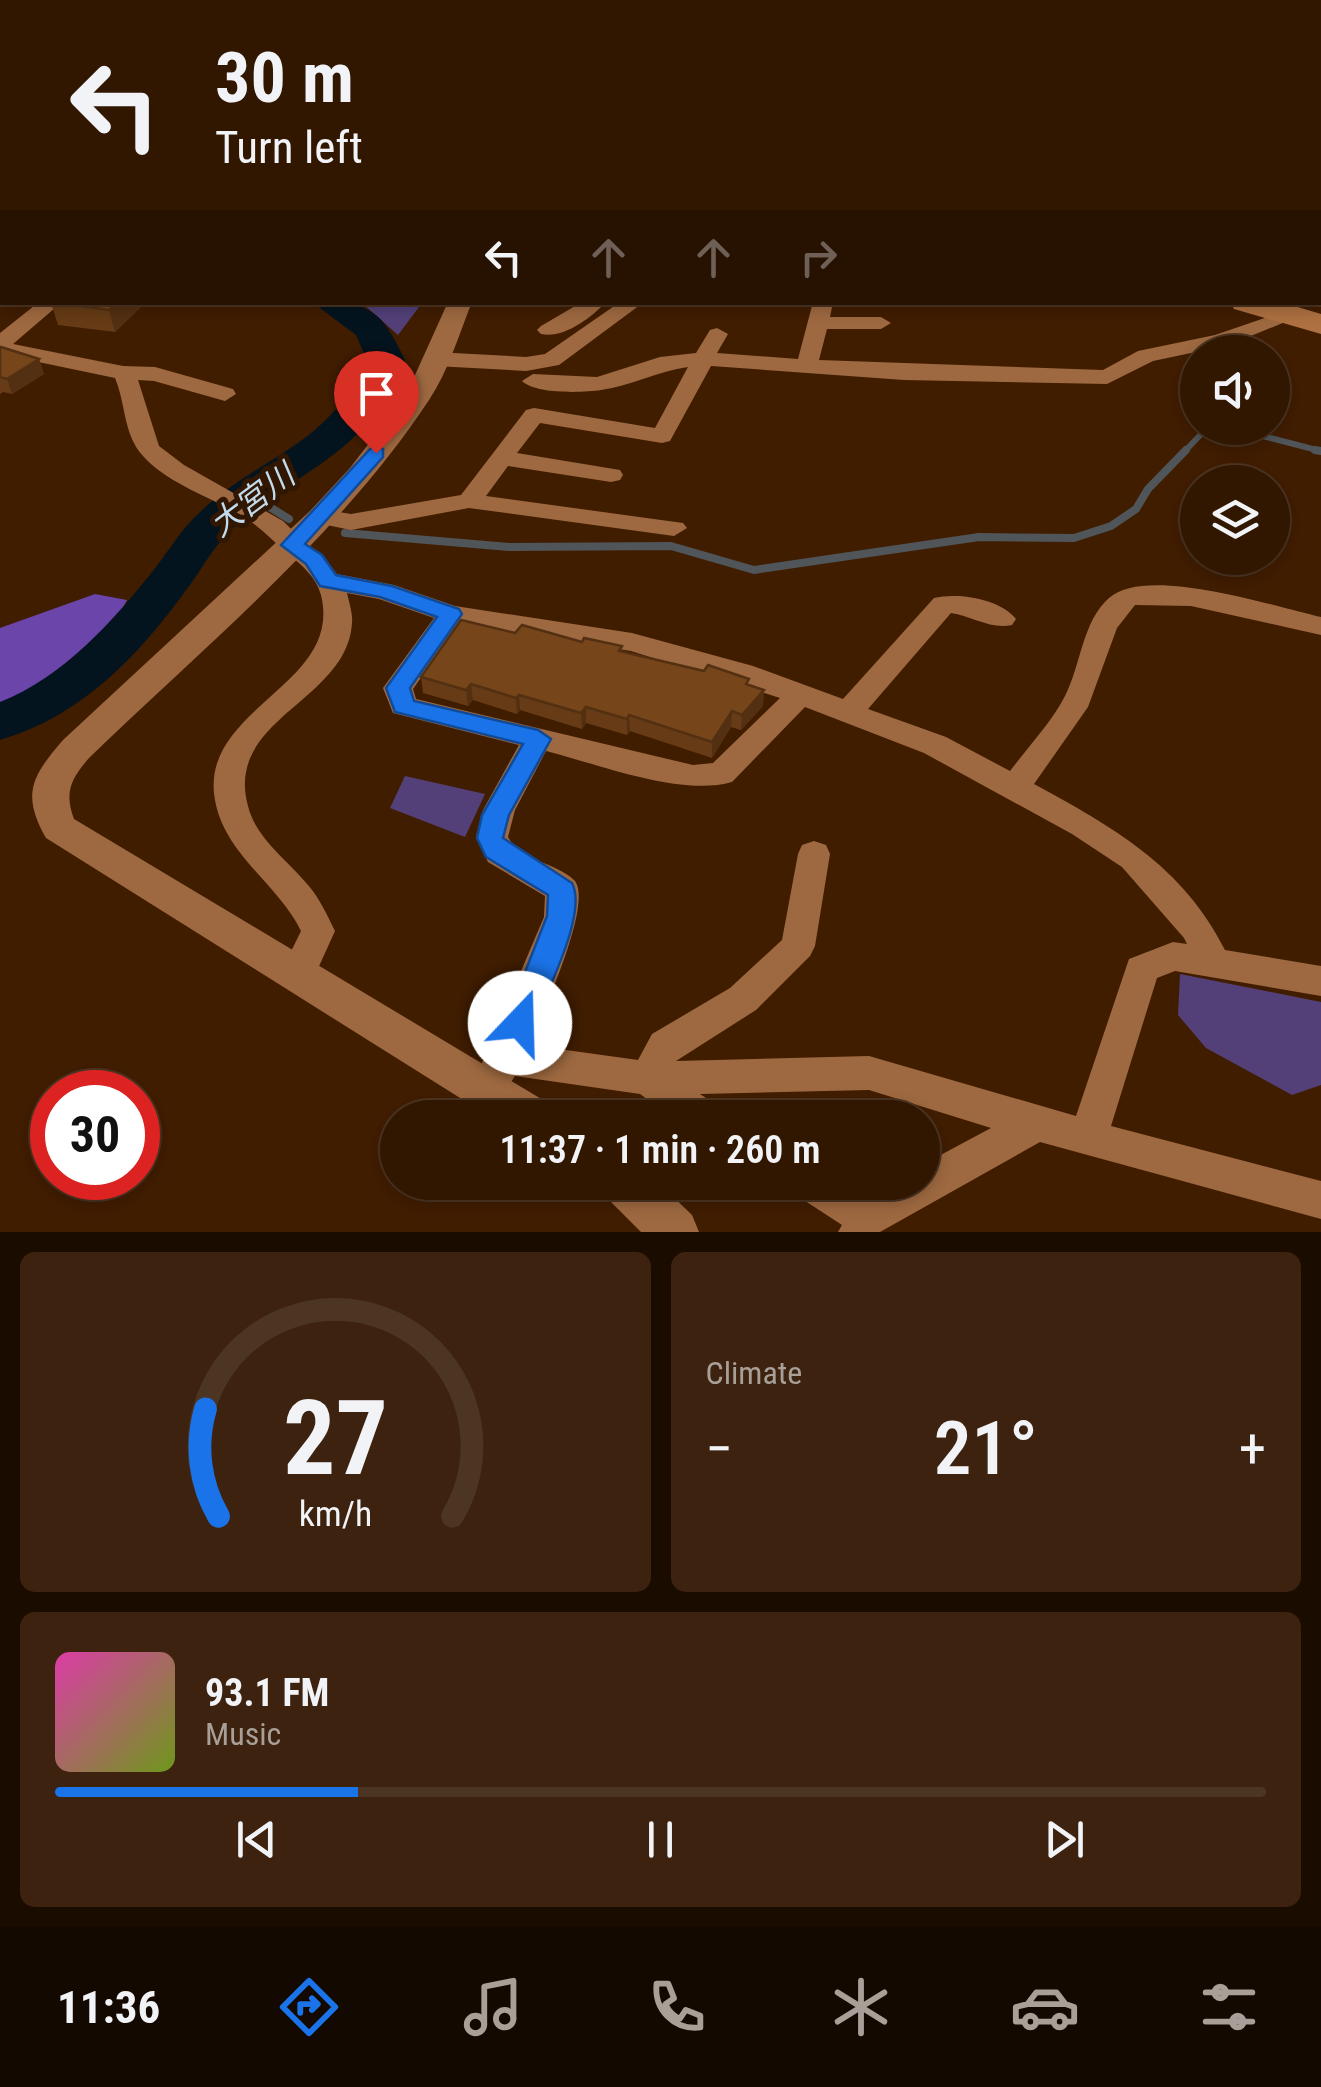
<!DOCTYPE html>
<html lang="en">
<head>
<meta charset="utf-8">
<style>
  :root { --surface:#311600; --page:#3d230f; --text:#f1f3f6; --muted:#a89f99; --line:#4c3522; --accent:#1a73e8 }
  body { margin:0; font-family:"Roboto Condensed","Noto Sans JP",sans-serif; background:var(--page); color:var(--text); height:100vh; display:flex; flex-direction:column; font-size:38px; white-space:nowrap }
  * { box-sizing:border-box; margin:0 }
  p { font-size:32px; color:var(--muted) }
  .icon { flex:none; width:55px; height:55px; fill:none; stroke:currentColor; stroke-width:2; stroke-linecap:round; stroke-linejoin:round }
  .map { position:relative; height:1232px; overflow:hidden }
  .side { display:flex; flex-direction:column; gap:20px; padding:20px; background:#1b0c00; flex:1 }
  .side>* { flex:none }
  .guide { position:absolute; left:0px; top:0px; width:1322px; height:305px; box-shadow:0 5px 15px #0003,0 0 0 2px var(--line); background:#311600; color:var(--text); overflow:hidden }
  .controls { position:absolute; left:1180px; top:335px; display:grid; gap:20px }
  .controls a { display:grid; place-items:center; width:110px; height:110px; border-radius:50%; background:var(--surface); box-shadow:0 5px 15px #0003,0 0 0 2px var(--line); font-size:50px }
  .speed { position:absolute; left:30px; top:1070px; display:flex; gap:20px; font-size:50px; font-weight:700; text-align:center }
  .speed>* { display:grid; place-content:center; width:130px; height:130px; border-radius:50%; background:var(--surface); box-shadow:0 5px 15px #0003,0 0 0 2px var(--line); line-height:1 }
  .speed .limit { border:15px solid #d22; background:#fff; color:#111 }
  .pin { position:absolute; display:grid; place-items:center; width:85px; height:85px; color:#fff; margin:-102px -42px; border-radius:50% 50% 50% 0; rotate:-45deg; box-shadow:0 0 10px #0007 }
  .pin .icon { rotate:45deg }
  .me { position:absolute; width:110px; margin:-55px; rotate:21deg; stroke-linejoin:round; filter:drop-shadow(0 0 8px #0008) }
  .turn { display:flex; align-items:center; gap:35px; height:210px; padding:0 50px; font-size:45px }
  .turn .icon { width:130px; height:130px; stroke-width:2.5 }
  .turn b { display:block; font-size:70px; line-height:85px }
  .lanes { display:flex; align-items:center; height:95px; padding:0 50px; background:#0003; justify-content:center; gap:50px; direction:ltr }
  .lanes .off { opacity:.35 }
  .big { font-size:75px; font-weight:600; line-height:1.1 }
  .side .tile { flex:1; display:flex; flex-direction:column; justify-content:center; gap:15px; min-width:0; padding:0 35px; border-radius:15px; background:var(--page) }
  .side .dial { align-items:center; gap:0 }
  .dial svg { height:260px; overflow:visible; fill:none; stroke:var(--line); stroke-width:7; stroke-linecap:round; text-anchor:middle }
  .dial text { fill:var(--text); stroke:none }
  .song { display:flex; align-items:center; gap:30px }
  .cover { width:120px; height:120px; border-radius:15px; background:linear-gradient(135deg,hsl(320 70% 55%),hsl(80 70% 35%)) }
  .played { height:10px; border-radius:5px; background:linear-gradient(90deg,var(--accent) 25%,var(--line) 25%) }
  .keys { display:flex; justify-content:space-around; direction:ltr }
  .heat { display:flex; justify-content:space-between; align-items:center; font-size:55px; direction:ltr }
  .side .tiles { flex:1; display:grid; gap:20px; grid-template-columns:1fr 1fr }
  .tile:last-child { grid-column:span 2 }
  .trip { position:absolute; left:380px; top:1100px; width:560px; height:100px; border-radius:50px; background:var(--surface); box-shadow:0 5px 15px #0003,0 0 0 2px var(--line); font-weight:600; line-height:100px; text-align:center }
  .dock { display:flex; height:160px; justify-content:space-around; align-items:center; background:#140900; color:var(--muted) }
  .dock .icon { width:70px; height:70px }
  .dock .on { color:var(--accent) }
  .dock b { font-size:45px; color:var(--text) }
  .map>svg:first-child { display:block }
</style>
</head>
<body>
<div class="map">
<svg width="1321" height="1232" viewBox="0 0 1321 1232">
  <rect width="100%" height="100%" fill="#411d00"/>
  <g fill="#534079">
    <path d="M362,303H422L398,335Z"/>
    <path d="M405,776L485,794L465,837L390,808Z"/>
    <path d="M1180,974L1321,1002V1085L1292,1095L1206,1048L1178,1015Z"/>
  </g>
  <g fill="#6b45aa">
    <path d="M558,0H1321V151L1320,2Z"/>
    <path d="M95,594L127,600C103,650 52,685 0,706V628Z"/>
  </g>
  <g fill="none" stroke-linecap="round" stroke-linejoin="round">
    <path stroke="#4f5558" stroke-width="4" d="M794,2L798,0"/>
    <g stroke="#4f5558" stroke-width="6">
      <path d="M1231,428L1321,451"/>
      <path d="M1184,452L1207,428"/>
    </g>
    <g stroke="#4f5558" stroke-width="8">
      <path d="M1315,450L1321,451"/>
      <path d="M250,495L289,519"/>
      <path d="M345,533L509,547L671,546L754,570L979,537L1074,538L1111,526L1136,509L1148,489L1186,450"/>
    </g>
    <g fill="#04141e" fill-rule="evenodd">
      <path d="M335,0H359L360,2H336Z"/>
      <path d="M312,302C369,302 380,307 405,360C362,460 306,463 233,528C214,545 202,569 187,589C138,656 82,716 0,740V702C64,677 114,620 156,567C170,549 182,528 199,513C264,452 325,450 367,360L356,335Z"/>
    </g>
    <g fill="#9e6940" fill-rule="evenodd">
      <path d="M536,0H562L563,2H538Z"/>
      <path d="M1320,207L1321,208V220L1320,219Z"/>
      <path d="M39,302H62L13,344L123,366L155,367L233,389L236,394L225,401L154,381L138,380L159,446L184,465L283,521L337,574L394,585L455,606L632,633L753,666L843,699L934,598C958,592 1001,599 1016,619L1012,625C992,630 971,616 951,613L868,709L946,737L1010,771C1028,747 1051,723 1065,696C1081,665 1082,622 1109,598C1146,564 1276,607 1321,617V635L1191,606L1135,605L1117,628L1088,707L1034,784C1113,827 1183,866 1225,950L1321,966V996L1175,971L1157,978L1111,1126L1321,1181V1219L1040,1142L880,1232H838L842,1225L796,1195L790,1182H847L867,1195L890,1182H922V1165L991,1128L869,1090L700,1094L718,1106L723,1118H673L640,1094L515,1076L511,1082L498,1087L485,1082L479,1070L544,917L545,896L488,862L476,837L483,810L519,745L393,713L383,688L434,618L379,599L347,593C349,602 353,614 352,623C347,702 224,718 248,806C256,839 288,860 308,885C320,899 327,915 335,931L310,986L297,991L284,986L279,976L301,931C279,885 228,857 216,805C193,708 344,688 321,595C316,577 302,565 288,554C272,540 259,526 241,515C210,497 167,483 143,456C123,434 126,404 115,378L0,354V333ZM458,624L631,651L780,698L713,763L693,765L416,699L413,689ZM805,707L924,753L1072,834L1122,867L1184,938L1187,944L1173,942L1129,959L1076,1116L869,1056L676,1061L756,1010L810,956L815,946L830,854L826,845L814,841L802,845L798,854L782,940L730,988L652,1034L638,1060L530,1045C540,1018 595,901 574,880C555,862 522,862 508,837L515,810L546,751C598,764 681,797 732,782Z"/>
      <path d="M582,302H606C591,318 563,339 541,334L537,330L541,326Z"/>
      <path d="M620,302H644L559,365L526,371L435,366L424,359L435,352L526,357L545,354Z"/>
      <path d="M813,302H833L830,317H881L891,323L881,329H827L819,360L1103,370L1138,351L1215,335L1285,311L1292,309L1302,315L1229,345L1153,361L1107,384L904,380L711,366L670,441L662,443L540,423L517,453L620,470L623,475L620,480L611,482L508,466L486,496L683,523L687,528L674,536L469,508L351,530L312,522L308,517L321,509L351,514L461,495L526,410L534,408L655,428L688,367C658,371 631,386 601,390C582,393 535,394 522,381L533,374L597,377L660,357L696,353L710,330L717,328L728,334L717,353L798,359Z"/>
    </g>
    <g fill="#9e6940" fill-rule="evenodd">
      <path d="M448,302H472C459,334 448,372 429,400C340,535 205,646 89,758C71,779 64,792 74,819L548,1103L555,1118H492L46,838C21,794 32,776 63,740L310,511L350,468L406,395Z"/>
      <path d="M600,1182H658L692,1215L699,1232H641L607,1198Z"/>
    </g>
    <g fill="#ae7141" fill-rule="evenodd">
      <rect x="0" y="5" width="2" height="12"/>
      <path d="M1230,302H1281L1321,314V334L1234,309Z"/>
    </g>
  </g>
  <g fill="#663b16">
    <path d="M146,302L115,332L58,325L51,303Z"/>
    <path d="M0,348L39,359L44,374L12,394L3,392L0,394Z"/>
    <path d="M515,633L582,642L749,685L764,690L763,706L741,730L731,727L712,758L630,731L627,735L586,723L582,729L520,710L517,714L473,700L468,706L423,693L421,677Z"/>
  </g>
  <g fill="#533012">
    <path d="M117,302H146L115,332L109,310Z"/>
    <path d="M39,359L44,374L12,394L7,379Z"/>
    <path d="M471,684L473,700L468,706L466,690Z"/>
    <path d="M764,690L763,706L741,730L742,715Z"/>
    <path d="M519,695L520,710L517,714L516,698Z"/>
    <path d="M586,707V723L582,729L581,713Z"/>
    <path d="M732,711L731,727L712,758V742Z"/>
    <path d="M629,715L630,731L627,735V719Z"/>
  </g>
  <g fill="#77451a" stroke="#533012" stroke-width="2.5">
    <path d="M500,0H545L541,2H495Z"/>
    <path d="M2,12V37H1L2,38V60L0,59V13Z"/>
    <path d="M52,302H117L109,310Z"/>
    <path d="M0,348L1,347L39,359L7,379L0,377Z"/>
    <path d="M461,620L515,633L522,625L582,642L584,638L622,646L619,651L704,671L708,665L749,679L746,684L764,690L742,715L732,711L712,742L629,715L627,719L586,707L581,713L519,695L516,698L471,684L466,690L421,677Z"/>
  </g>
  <path fill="#1a73e8" stroke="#114b97" stroke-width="2.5" d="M376,447L383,449V457L305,544L322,555L336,575L392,586L459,609L462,614L410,688L414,701L538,730L551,739L509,815L503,838L572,883C588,913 547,990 535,1023L531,1032L520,1036L509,1032L505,1023L547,916L548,895L486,857L477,838L482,815L523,744L395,712L386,688L437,617L380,597L320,586L306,564L281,545L370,449Z"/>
  <g text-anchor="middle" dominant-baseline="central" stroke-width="10" stroke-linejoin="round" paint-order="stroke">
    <g font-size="32" font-style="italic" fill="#c1dbed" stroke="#311702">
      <text transform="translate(252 500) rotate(-37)">大宮川</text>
    </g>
  </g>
</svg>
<div class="controls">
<a><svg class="icon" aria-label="sound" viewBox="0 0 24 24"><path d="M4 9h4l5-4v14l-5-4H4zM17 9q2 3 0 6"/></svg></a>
<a><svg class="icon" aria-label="layers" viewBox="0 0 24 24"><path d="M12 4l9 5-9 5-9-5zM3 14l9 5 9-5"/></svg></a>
</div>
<div class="speed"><div class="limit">30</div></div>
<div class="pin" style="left:376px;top:453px;background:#d93025"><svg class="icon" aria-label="arrive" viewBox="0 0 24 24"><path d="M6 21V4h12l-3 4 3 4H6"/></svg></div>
<svg class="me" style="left:520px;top:1023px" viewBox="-20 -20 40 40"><circle r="19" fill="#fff"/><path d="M0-13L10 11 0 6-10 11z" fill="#1a73e8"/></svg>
<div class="trip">11:37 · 1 min · 260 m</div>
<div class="guide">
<div class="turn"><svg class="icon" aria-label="left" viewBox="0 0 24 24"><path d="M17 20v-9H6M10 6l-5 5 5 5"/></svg><div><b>30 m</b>Turn left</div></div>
<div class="lanes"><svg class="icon" aria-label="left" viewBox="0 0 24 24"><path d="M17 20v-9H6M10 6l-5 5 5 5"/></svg><svg class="icon off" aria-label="ahead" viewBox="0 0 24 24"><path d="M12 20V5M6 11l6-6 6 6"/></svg><svg class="icon off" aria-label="ahead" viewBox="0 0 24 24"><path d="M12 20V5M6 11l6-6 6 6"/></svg><svg class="icon off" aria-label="right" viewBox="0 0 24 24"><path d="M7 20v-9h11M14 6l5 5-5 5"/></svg></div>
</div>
</div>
<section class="side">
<div class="tiles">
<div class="tile dial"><svg viewBox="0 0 100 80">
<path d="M14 69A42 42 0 1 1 86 69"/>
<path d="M14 69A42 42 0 0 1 10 36" stroke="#1a73e8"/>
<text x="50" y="56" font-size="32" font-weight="700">27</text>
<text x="50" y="72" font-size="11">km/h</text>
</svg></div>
<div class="tile"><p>Climate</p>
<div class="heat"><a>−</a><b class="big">21°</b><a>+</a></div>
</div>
<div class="tile">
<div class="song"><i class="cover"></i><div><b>93.1 FM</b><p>Music</p></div></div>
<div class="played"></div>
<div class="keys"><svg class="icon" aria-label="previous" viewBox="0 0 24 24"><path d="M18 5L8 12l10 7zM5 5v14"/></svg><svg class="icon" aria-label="pause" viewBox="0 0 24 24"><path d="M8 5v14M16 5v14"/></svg><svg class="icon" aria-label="next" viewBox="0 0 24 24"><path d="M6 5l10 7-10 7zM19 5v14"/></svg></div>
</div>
</div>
</section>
<nav class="dock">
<b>11:36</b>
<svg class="icon on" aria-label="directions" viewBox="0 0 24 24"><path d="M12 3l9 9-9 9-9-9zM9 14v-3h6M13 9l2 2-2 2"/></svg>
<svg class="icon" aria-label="music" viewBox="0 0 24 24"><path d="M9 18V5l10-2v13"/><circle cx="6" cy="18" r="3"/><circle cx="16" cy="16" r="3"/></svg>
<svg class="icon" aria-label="phone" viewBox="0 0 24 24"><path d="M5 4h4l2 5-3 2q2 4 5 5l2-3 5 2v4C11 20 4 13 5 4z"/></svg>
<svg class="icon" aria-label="climate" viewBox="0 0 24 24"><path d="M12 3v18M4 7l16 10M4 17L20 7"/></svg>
<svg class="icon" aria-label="car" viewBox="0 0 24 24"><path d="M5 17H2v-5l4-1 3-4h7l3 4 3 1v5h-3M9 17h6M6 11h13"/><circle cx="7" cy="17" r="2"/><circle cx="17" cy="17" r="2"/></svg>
<svg class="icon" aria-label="filters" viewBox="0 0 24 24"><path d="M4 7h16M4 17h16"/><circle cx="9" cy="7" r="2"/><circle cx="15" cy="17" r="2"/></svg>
</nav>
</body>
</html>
